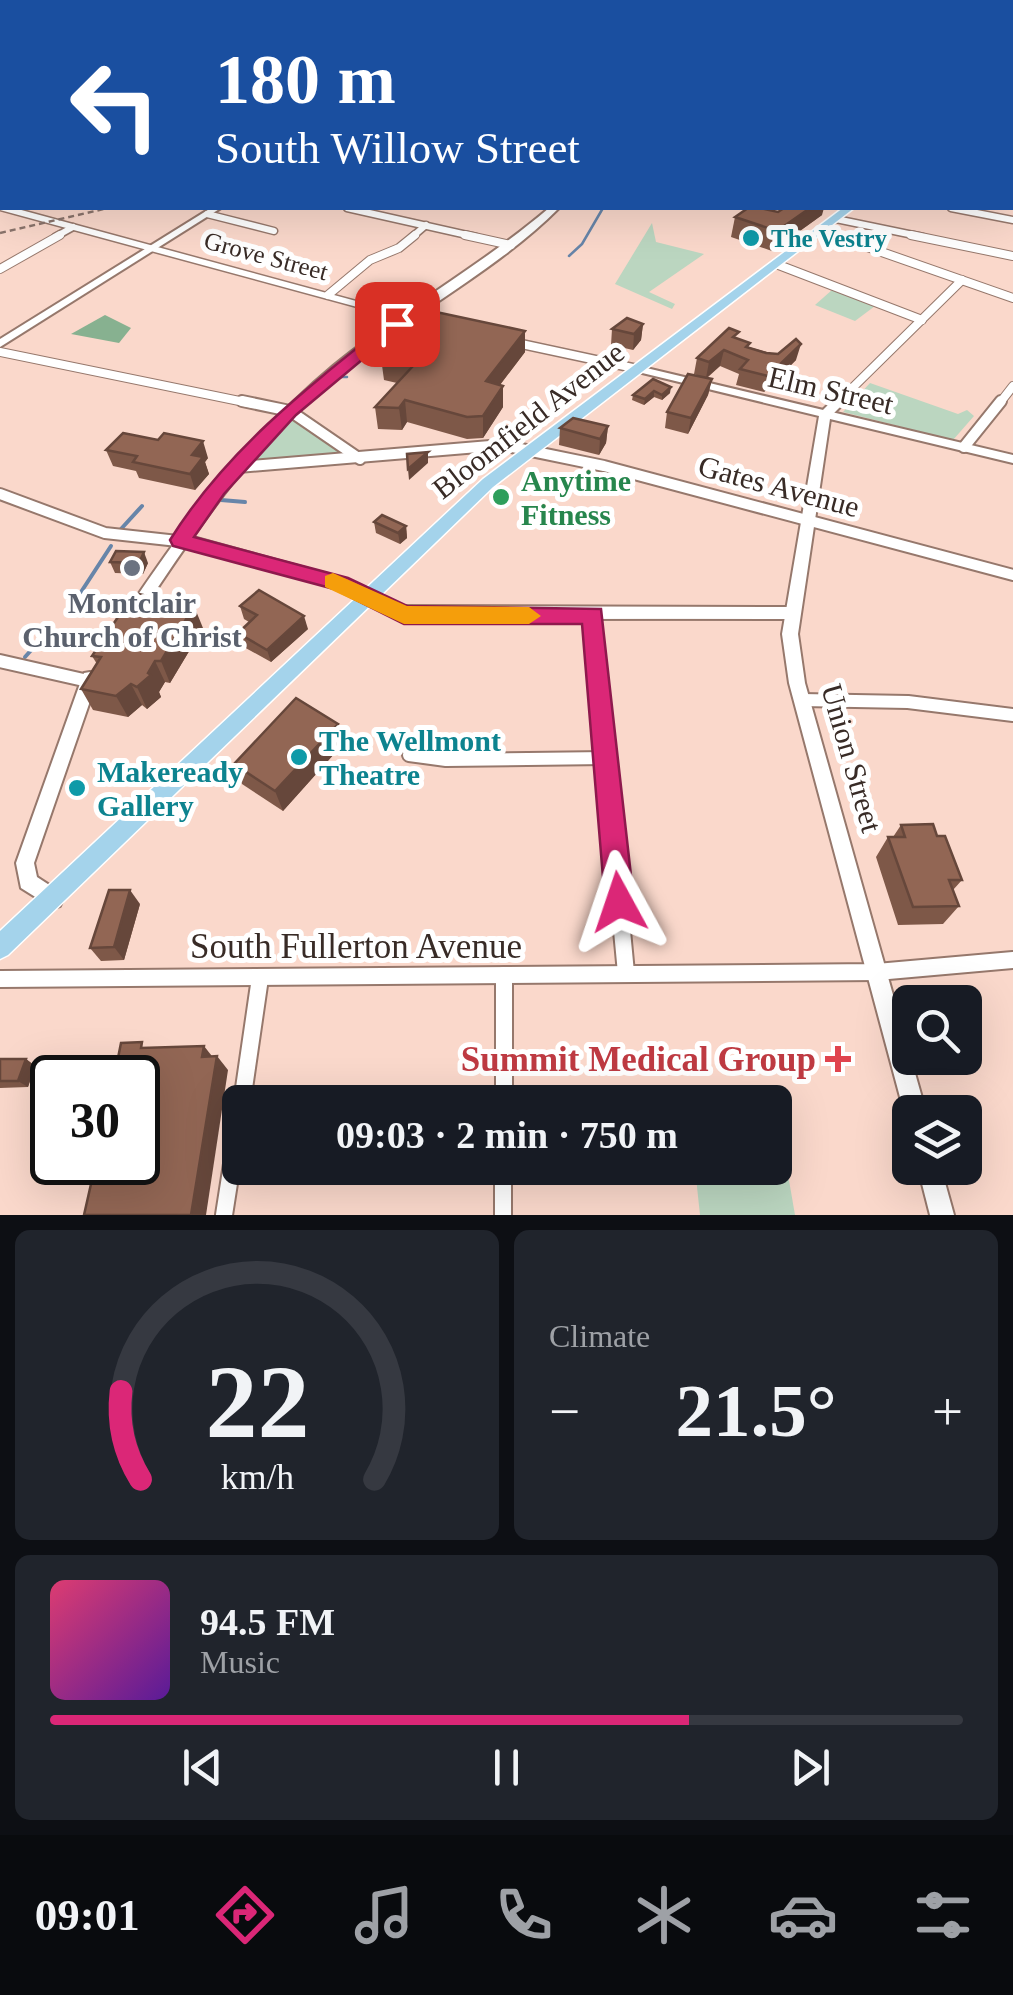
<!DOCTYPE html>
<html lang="en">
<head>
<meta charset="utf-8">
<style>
  :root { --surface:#171b24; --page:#20242c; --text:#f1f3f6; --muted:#9ea1a6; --line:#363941; --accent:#db2777 }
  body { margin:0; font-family:Georgia,serif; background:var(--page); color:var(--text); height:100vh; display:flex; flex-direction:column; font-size:38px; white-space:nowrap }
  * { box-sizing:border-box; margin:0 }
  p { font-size:32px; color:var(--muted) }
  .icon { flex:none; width:55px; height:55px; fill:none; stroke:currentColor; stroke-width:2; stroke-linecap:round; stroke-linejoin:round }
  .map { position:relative; height:1215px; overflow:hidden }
  .details { display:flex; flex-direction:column; gap:15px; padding:15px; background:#0d0f14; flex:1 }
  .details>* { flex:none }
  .top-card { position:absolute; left:0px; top:0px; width:1015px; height:210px; box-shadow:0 10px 40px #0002; background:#1a4fa0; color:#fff; overflow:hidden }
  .tools { position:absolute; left:892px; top:985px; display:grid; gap:20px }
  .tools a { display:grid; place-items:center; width:90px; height:90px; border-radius:15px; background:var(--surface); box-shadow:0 10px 40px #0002; font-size:50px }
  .speed { position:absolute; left:30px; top:1055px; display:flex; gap:20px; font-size:50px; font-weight:700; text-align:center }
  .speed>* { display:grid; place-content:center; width:130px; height:130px; border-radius:50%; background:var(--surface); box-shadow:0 10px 40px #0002; line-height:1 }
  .speed .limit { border:5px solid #111; border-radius:15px; background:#fff; color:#111 }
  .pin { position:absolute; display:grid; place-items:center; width:85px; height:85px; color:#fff; margin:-42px; border-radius:20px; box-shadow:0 5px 15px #0006 }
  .me { position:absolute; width:110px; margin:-55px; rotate:355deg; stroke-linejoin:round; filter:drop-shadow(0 0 8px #0008) }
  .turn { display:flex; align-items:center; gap:35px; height:210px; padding:0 50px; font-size:45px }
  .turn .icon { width:130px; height:130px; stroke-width:2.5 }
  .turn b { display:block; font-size:70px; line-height:85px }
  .big { font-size:75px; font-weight:700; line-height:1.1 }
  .details .card { flex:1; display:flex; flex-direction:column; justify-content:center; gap:15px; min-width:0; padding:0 35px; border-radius:15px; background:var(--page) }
  .details .dial { align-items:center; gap:0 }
  .dial svg { height:260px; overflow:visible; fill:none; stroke:var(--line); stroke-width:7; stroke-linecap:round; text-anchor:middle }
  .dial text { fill:var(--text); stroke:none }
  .song { display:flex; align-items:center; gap:30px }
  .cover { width:120px; height:120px; border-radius:15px; background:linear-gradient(135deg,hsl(340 70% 55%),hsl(270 70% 35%)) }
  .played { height:10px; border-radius:5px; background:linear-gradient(90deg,var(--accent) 70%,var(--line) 70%) }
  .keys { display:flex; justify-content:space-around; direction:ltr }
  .heat { display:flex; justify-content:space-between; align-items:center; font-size:55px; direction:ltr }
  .details .tiles { flex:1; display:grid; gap:15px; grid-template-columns:1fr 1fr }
  .card:last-child { grid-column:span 2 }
  .trip { position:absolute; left:222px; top:1085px; width:570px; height:100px; border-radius:15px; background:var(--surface); box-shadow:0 10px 40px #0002; font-weight:700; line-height:100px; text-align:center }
  .dock { display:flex; height:160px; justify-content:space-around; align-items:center; background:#090b0e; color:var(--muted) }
  .dock .icon { width:70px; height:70px }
  .dock .active { color:var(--accent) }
  .dock b { font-size:45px; color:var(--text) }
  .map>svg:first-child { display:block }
</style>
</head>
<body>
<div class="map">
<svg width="1013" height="1215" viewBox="0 0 1013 1215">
  <rect width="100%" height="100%" fill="#fad8cb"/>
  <g fill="#bbd6c0">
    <path d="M652,223L656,242L704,254L649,292L675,304L672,309L615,284Z"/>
    <path d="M832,290L875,306L855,321L815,305Z"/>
    <path d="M870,383L958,414L967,410L974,416L953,440L843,412Z"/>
    <path d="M292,420L339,451L338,454L255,461Z"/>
    <path d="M775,1163H786L795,1215H700L695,1168H775Z"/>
  </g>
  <path fill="#87b190" d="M105,315L131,328L119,343L71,334Z"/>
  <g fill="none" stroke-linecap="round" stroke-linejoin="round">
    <g stroke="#6785a9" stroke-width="2.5">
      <path d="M569,256L582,244L603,208"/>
      <path d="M339,377H347"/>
    </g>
    <g stroke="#6785a9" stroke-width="4">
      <path d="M221,500L245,502"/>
      <path d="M121,529L142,506"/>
      <path d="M68,612L111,546"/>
      <path d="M25,657L43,637"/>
    </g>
    <rect fill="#6785a9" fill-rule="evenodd" x="1012" y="161" width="1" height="6"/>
    <defs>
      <path id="minor-far5" d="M69,2L73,0"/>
      <g id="minor-far4">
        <path d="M347,208L476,237"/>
        <path d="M951,208L1013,220"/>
        <path d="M207,214L274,231"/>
        <path d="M836,219L923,237"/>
        <path d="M820,230L840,237"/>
        <path d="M55,237L73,227"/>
        <path d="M412,237L426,225"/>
      </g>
      <g id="minor-far3">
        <path d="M465,235L511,245"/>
        <path d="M833,235L1013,298"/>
        <path d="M911,235L1013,256"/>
        <path d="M776,264L922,320"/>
        <path d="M0,269L60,235"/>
        <path d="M328,295L370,260L399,248L415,235"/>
        <path d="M0,352L254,404"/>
        <path d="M836,404L962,280"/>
        <path d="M999,404L1013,386"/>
      </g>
      <g id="minor-far2">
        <path d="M242,401L290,411L360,459"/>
        <path d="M825,415L839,401"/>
        <path d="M964,447L1001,401"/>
        <path d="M238,467L502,445L604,466L1013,575"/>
        <path d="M0,494L105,533L196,543L341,583L402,614"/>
        <path d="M576,614L793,613"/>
      </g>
      <g id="minor-far1">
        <path d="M397,612L793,613"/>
        <path d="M593,615L617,880"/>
        <path d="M0,661L88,681"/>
        <path d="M802,700L908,702L1013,715"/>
        <path d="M409,755L446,760L606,758"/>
      </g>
      <g id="minor">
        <path d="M617,878L626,973"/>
        <path d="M504,975V1102"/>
        <path d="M0,979L877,972L1013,960"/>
        <path d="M242,1102L260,978"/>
        <path d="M503,1168V1215"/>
        <path d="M224,1215L240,1113"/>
      </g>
      <g id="tertiary">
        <path d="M257,0H263L264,2H258Z"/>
        <path d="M211,208H221L0,347V339Z"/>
        <path d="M549,208H559C496,271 414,312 345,368C261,435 200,523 141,613H131L128,609L131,605C190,518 251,434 333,366C402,309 481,266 549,208Z"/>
        <path d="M638,366L1013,455V463L830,419L798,634L805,683L926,1112H910V1121L904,1112L789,683L782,634L819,416L634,371V367Z"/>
        <path d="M90,672L96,673L98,678L34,863L37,877L60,892L63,899L60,906L53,908L21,888L16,863L82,678L84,673Z"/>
        <path d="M918,1168H941L954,1215H930Z"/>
      </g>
      <g id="secondary">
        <rect x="1012" y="61" width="1" height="4"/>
        <path d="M0,204L2,208H14L426,320L416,323L0,210Z"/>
        <path d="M503,336L638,365L645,369L638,373L498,343V337Z"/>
      </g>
      <g id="primary">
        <rect x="1012" y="80" width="1" height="6"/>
        <path d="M843,208H854L493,487L8,955L0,959V931L483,479Z"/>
      </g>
    </defs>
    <use href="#minor-far5" stroke="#96786c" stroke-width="6"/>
    <use href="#minor-far4" stroke="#96786c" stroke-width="9"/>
    <use href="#minor-far3" stroke="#96786c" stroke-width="10"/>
    <use href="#minor-far2" stroke="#96786c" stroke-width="14"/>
    <use href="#minor-far1" stroke="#96786c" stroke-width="16"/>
    <use href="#minor" stroke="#96786c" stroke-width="20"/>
    <use href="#tertiary" stroke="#96786c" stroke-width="4"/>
    <use href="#secondary" stroke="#96786c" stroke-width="3"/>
    <use href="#primary" stroke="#fff" stroke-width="3"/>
    <use href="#minor-far5" stroke="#fff" stroke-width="5"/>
    <use href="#minor-far4" stroke="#fff" stroke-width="6"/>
    <use href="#minor-far3" stroke="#fff" stroke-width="8"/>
    <use href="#minor-far2" stroke="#fff" stroke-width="10"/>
    <use href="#minor-far1" stroke="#fff" stroke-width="12"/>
    <use href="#minor" stroke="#fff" stroke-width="16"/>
    <use href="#tertiary" fill="#fff" fill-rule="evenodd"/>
    <use href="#secondary" fill="#fff" fill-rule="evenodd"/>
    <use href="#primary" fill="#a4d3eb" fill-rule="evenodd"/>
    <path stroke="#8a746c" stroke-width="2.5" stroke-dasharray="6 4" stroke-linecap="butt" d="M0,233L108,208"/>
  </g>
  <g fill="#7e5848">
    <path d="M0,126H2V157L0,150Z"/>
    <path d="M778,212L822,215L772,251L731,237L735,217Z"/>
    <path d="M643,324L641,340L633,350L611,345L612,329Z"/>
    <path d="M378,336L525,352L500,385L503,386V407L483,438L467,439L407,422L402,430L378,429L375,407L397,383L384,380Z"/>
    <path d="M738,338L749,347L796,360L764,392L736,385L739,374L720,366L707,378L712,379L708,395L688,434L665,428L667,412L702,377L694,374L697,358Z"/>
    <path d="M653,379L670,393L662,400L654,397L644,405L632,400L633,395Z"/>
    <path d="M608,426L606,443L599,455L559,445L560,428Z"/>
    <path d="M106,450L208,458L205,462L209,474L195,490L139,478L136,471L113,466Z"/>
    <path d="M374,522L406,526L407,538L400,544L376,533Z"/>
    <path d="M110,562L148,563L143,574L115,573Z"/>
    <path d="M240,606L308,629L271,662L242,646L238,633L249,622L244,619Z"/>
    <path d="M203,628L170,683L165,682L159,692L161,697L147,709L142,705L128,717L93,710L81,689L97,664L92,656Z"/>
    <path d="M338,724L343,744L283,811L242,784L234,764Z"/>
    <path d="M901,825L937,836L962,880L953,890L959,906L943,924L898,925L876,857L888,837H893Z"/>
    <path d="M140,904L124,960L101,961L90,948Z"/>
    <path d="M0,1059H26L35,1066L28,1087L0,1088Z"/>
  </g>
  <g fill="#66473b">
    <path d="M810,208H824L822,215L772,251L777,231Z"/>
    <path d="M643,324L641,340L633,350L634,334Z"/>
    <path d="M525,331V352L486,403V381Z"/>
    <path d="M801,344L796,360L764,392L768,376Z"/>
    <path d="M724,350L720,366L706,378L709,362Z"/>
    <path d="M712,379L708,395L688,434L691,418Z"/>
    <path d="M503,386V407L483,438V416Z"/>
    <path d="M671,387L670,393L662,400V395Z"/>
    <path d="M654,391V397L644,405L645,399Z"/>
    <path d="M405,400L407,422L402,430L399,408Z"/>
    <path d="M608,426L606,443L599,455L600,439Z"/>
    <path d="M203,441L208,458L205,462L209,474L195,490L190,474L192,455Z"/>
    <path d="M428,452V463L409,480L408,469Z"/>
    <path d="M406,526L407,538L400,544L398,533Z"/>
    <path d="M144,552L148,563L143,574L139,563Z"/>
    <path d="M194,606L203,628L170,683L161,661Z"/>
    <path d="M304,616L308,629L271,662L267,650Z"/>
    <path d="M155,661L165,682L159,692L161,697L147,709L137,687Z"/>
    <path d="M131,684L142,705L128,717L116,696Z"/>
    <path d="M338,724L343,744L283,811L275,791Z"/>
    <path d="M130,890L140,904L124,960L114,947Z"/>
    <path d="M204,1046L215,1060L202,1057Z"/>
    <path d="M217,1056L228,1070L206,1215H191Z"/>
    <path d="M26,1059L35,1066L28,1087L18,1081Z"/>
  </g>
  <g fill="#926654" stroke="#66473b" stroke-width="2.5">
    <path d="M748,208H760L778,212L784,208H810L777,231L735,217Z"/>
    <path d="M408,306L525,331L486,381L503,386L483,416L467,417L405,400L399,408L375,407L413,366L382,358L397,341L378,336Z"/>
    <path d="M627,318L643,324L634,334L612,329Z"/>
    <path d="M729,328L739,332L733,337L750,343L746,347L766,353L778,354L796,339L801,344L768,376L740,369L748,360L724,350L709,362L697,358Z"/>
    <path d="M688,374L712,379L691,418L667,412Z"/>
    <path d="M653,379L671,387L662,395L654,391L645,399L633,395Z"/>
    <path d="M573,418L608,426L600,439L560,428Z"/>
    <path d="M123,433L158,440L164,433L203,441L192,455L203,457L190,474L133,462L137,456L106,450Z"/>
    <path d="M428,452L408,469L407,454Z"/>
    <path d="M382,515L406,526L398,533L374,522Z"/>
    <path d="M116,551L144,552L139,563L110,562Z"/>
    <path d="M259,590L304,616L267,650L238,633L257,615L240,606Z"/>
    <path d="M134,593L194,606L161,661H155L148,673L151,675L137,687L131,684L116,696L81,689L101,657L92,656Z"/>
    <path d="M296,698L338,724L275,791L234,764Z"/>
    <path d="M933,824L937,836H945L962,880H949L959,906L913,907L888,837H905L901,825Z"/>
    <path d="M109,890H130L114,947L90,948Z"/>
    <path d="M142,1042L141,1048L204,1046L202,1057L217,1056L191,1215H84L96,1162H138V1078H114L121,1043Z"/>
    <path d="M0,1059H26L18,1081H0Z"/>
  </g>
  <path fill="#db2777" stroke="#8e194d" stroke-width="2.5" d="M391,321L405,324L296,415L224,494L194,537L348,578L407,606L601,609L634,902L630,911L619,916L609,911L605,902L582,624H404L334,589L173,546L170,540C226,450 309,386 391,321Z"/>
  <path fill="#f59e0b" d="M333,573L407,606L529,607L541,616L529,624H404L325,587V576Z"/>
  <g fill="#0f9aa8" stroke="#fff" stroke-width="4">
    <circle cx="751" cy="238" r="10"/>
    <circle cx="299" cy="757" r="10"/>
    <circle cx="77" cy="788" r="10"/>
  </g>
  <circle fill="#2e9e5b" stroke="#fff" stroke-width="4" cx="501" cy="497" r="10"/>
  <circle fill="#6b7280" stroke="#fff" stroke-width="4" cx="132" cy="568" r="10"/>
  <path fill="#e0444e" stroke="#fff" stroke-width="4" d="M833 1044h10v10h10v10h-10v10h-10v-10h-10v-10h10z"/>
  <g text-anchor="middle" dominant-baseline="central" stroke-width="10" stroke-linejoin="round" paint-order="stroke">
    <g font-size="25" font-weight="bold" fill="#0d838f" stroke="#fff" text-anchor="start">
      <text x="771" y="238">The Vestry</text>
    </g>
    <g font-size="25" fill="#382b26" stroke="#fff">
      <text transform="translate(266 256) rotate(15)">Grove Street</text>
    </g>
    <g font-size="30" fill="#382b26" stroke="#fff">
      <text transform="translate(831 390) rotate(13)">Elm Street</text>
      <text transform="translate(528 420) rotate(-38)">Bloomfield Avenue</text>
      <text transform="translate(779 486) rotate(15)">Gates Avenue</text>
      <text transform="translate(852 758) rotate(74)">Union Street</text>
    </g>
    <g font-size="30" font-weight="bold" fill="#27864d" stroke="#fff" text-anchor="start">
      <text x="521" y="480">Anytime<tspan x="521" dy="34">Fitness</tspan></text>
    </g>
    <g font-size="30" font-weight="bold" fill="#5b616d" stroke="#fff">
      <text x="132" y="602">Montclair<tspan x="132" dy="34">Church of Christ</tspan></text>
    </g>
    <g font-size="30" font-weight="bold" fill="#0d838f" stroke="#fff" text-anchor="start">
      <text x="319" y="740">The Wellmont<tspan x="319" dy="34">Theatre</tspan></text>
      <text x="97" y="771">Makeready<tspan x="97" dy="34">Gallery</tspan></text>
    </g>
    <g font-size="35" fill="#382b26" stroke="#fff">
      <text x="356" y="946">South Fullerton Avenue</text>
    </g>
    <g font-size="35" font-weight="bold" fill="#be3a42" stroke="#fff" text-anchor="end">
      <text x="816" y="1059">Summit Medical Group</text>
    </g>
  </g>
</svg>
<div class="tools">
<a><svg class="icon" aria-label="search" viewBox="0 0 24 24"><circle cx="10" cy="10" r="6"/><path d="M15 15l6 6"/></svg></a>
<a><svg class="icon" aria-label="layers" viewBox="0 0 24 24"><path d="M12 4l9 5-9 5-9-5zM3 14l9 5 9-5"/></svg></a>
</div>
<div class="speed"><div class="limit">30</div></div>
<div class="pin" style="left:397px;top:324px;background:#d93025"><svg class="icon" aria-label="arrive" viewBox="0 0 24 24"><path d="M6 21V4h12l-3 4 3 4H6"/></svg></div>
<svg class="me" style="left:619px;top:902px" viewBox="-20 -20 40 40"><path d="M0-17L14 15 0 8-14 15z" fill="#db2777" stroke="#fff" stroke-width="4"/></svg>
<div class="trip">09:03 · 2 min · 750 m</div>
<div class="top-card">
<div class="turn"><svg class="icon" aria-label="left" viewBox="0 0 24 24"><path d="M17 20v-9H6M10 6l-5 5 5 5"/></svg><div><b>180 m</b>South Willow Street</div></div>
</div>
</div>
<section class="details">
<div class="tiles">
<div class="card dial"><svg viewBox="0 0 100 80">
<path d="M14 69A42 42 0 1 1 86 69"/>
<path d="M14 69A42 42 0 0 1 8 42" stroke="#db2777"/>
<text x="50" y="56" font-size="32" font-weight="700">22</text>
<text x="50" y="72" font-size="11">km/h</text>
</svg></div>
<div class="card"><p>Climate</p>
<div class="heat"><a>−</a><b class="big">21.5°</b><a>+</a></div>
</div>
<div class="card">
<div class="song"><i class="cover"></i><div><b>94.5 FM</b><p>Music</p></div></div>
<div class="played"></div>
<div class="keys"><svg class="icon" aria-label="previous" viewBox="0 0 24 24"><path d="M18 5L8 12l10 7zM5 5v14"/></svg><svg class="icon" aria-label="pause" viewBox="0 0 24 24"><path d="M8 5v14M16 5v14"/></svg><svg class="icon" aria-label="next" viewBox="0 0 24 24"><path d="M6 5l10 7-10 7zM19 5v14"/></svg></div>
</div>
</div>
</section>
<nav class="dock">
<b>09:01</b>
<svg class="icon active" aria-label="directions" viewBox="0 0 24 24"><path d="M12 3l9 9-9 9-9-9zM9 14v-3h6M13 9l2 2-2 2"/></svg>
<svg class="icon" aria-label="music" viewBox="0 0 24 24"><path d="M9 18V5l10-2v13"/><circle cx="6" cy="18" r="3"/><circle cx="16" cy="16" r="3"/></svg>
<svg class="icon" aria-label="phone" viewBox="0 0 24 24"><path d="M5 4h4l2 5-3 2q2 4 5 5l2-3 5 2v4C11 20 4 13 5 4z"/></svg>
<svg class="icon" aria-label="climate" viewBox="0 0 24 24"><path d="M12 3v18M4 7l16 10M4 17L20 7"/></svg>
<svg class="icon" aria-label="car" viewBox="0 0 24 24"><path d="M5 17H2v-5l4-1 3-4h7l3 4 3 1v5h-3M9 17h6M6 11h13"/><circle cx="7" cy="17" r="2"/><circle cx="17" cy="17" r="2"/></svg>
<svg class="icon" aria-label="filters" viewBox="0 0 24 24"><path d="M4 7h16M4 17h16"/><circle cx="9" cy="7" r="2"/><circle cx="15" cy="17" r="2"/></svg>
</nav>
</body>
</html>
